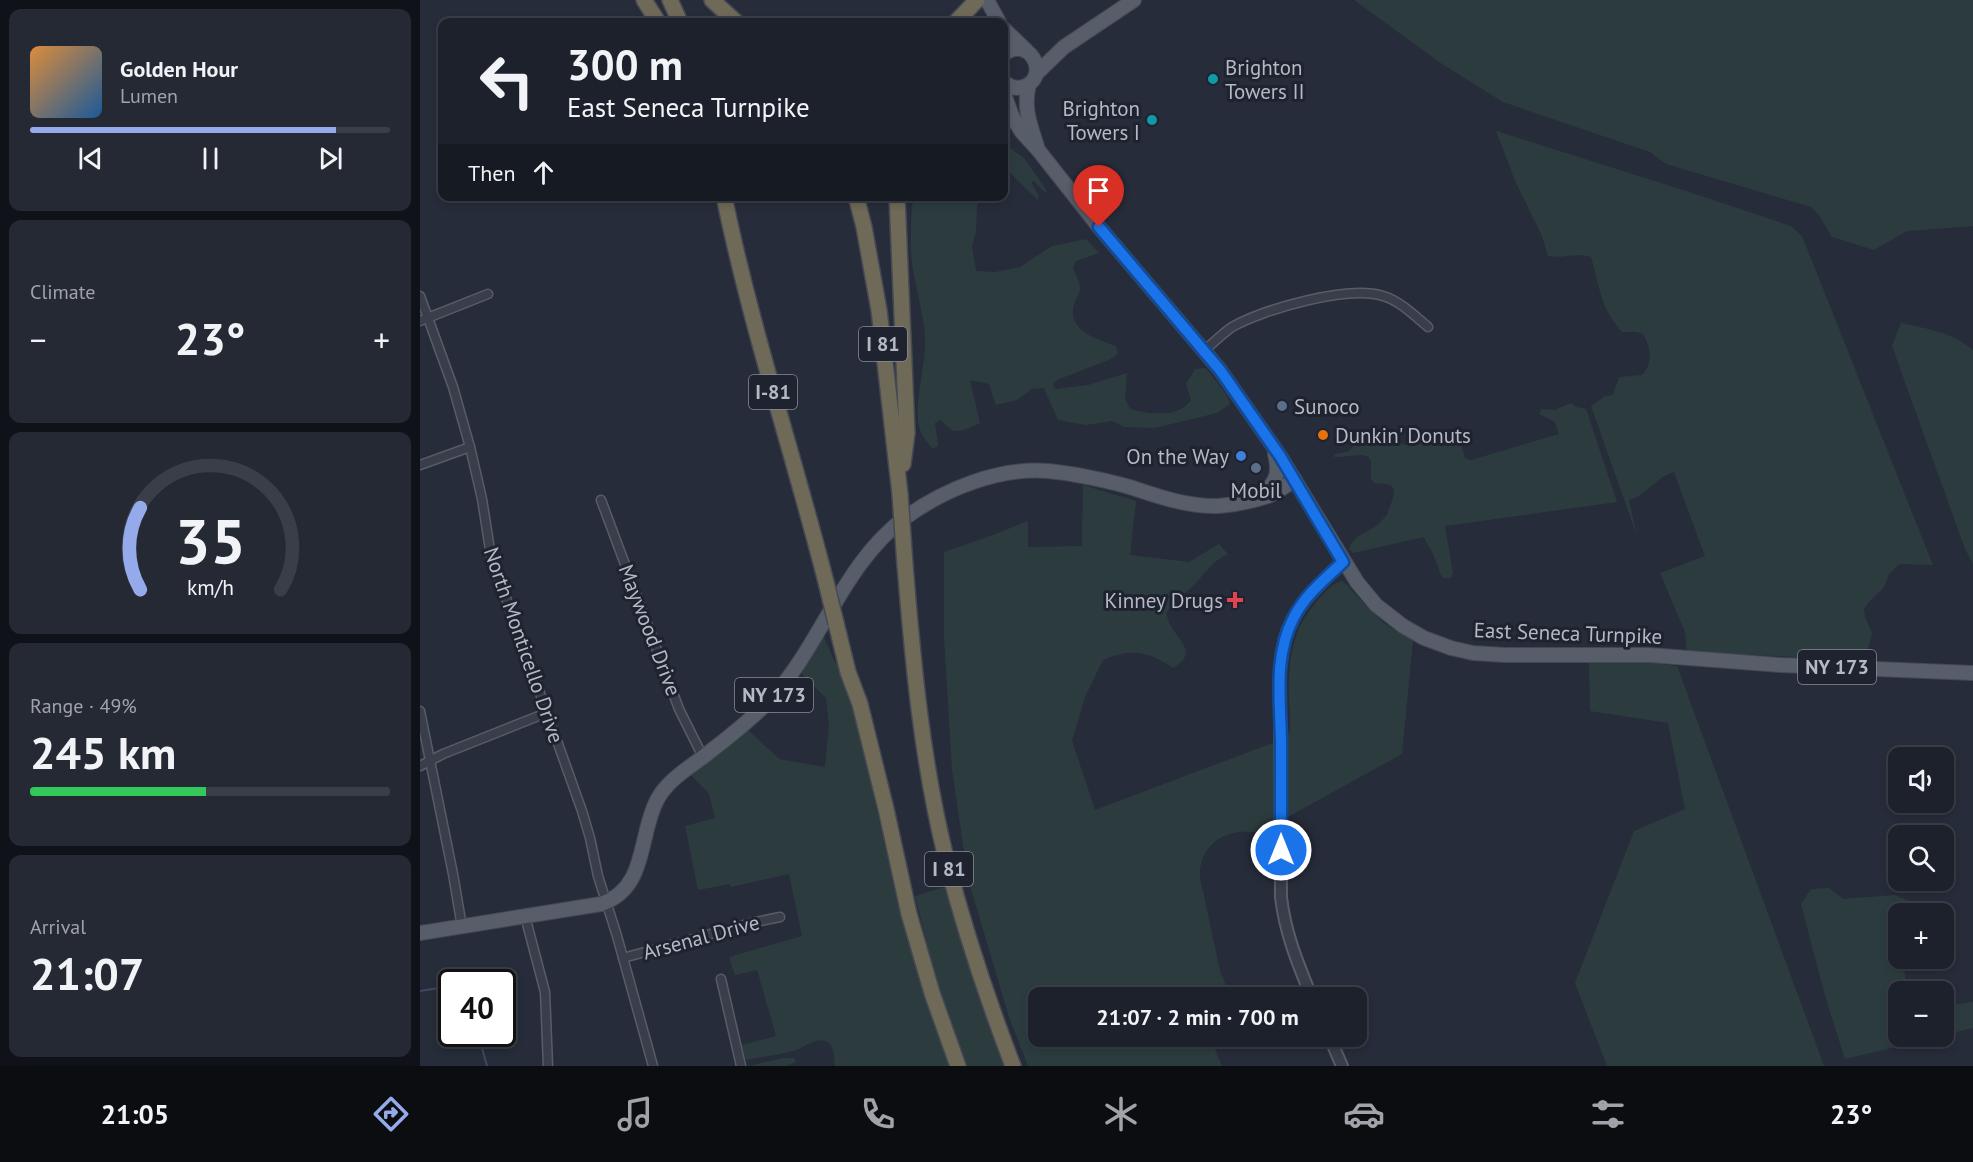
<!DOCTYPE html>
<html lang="en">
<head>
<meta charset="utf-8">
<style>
  :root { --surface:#1c212b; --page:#252933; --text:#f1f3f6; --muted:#a0a3a9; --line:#3a3e47; --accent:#95aaea }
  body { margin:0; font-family:"PT Sans",sans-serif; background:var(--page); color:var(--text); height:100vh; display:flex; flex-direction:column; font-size:22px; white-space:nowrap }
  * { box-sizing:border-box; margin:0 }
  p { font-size:20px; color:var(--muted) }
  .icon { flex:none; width:33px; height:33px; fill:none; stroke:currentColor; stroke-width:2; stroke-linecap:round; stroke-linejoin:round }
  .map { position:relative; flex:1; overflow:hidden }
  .sheet { display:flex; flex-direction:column; gap:9px; padding:9px; background:#0f1218; width:420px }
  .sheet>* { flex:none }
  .top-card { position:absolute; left:18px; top:18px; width:570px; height:183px; border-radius:12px; box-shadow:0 3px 9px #0003,0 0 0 2px var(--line); background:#1c212b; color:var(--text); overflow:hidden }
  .fabs { position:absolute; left:1468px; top:747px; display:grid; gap:12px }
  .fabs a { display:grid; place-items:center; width:66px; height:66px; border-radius:12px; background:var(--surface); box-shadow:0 3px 9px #0003,0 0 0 2px var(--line); font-size:30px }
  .speed { position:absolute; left:18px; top:969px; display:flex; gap:12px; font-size:30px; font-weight:700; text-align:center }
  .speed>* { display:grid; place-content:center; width:78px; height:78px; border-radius:50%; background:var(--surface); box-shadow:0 3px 9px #0003,0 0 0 2px var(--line); line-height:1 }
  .speed .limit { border:3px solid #111; border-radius:9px; background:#fff; color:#111 }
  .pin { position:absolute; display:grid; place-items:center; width:51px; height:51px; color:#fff; margin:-62px -26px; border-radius:50% 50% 50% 0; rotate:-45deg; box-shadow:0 0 6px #0007 }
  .pin .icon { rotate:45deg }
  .me { position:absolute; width:66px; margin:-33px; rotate:0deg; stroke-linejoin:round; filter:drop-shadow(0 0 4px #0008) }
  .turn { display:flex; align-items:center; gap:21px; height:126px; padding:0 30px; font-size:27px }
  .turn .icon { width:78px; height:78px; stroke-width:2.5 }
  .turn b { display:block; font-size:42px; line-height:51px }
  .then { display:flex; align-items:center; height:57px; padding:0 30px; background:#0003; gap:12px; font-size:22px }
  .big { font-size:45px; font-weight:600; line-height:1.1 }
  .sheet .tile { flex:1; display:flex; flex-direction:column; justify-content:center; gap:9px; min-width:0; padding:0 21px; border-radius:12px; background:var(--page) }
  .sheet .dial { align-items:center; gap:0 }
  .dial svg { height:156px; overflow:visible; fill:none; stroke:var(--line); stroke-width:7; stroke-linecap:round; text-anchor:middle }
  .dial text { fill:var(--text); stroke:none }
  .song { display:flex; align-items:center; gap:18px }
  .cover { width:72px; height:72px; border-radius:9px; background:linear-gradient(135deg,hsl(30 70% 55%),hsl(210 70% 35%)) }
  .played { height:6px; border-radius:3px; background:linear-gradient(90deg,var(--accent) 85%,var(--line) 85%) }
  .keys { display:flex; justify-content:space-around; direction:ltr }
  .heat { display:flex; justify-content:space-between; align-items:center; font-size:33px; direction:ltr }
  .charge { height:9px; border-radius:4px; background:linear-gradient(90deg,#34c759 49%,var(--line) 0) }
  .trip { position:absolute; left:608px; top:987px; width:339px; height:60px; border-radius:12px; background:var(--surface); box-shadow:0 3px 9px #0003,0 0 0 2px var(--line); font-weight:600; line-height:60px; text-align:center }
  .menu { display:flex; height:96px; justify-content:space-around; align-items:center; background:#0b0d11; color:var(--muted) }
  .menu .icon { width:42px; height:42px }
  .menu .active { color:var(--accent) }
  .menu b { font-size:27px; color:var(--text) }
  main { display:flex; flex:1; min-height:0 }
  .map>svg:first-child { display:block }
</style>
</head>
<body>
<main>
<section class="sheet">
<div class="tile">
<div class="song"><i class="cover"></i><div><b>Golden Hour</b><p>Lumen</p></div></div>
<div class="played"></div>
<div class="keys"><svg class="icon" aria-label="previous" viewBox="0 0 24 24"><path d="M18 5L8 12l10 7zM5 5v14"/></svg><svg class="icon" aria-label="pause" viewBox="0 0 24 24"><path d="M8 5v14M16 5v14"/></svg><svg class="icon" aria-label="next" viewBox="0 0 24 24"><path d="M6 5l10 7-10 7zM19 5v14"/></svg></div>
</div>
<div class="tile"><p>Climate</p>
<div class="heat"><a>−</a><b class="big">23°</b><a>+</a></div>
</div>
<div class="tile dial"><svg viewBox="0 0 100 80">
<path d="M14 69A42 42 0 1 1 86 69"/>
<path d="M14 69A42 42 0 0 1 14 27" stroke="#95aaea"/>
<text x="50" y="56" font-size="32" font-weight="700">35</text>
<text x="50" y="72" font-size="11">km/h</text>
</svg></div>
<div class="tile"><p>Range · 49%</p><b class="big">245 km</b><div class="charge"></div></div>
<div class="tile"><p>Arrival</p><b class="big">21:07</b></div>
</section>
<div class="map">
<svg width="1553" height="1066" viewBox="0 0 1553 1066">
  <rect width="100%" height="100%" fill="#262c39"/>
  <g fill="#2c3c3e">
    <path d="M934,0H1553V226L1487,231L1454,250L1412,237L1399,215L1391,207L1246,164L1230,152L1083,102L1022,64Z"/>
    <path d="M1076,131L1263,190L1371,226L1382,236L1513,565L1479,564L1469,574L1464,587L1447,604L1444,609L1445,617L1452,633L1445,661L1267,651L1265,632L1240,573L1285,556L1254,472C1234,478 1229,494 1209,500L1217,536L1171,406L1185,396L1193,395L1199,377L1222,375C1233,364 1231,347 1223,334L1216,332H1202C1180,307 1180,288 1171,257C1156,252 1142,259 1128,256L1122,236L1096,183Z"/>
    <path d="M584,144L604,158L627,191L625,192L614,181L611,182L619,196L618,200L584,167Z"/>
    <path d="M493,196L560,197L557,206L556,232L552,246L556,271L575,272L600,267L632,246L666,239L679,253L656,261L653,268C655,274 659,280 660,286C661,292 656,298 654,304C647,331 676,339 696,346L698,353L691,359L637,380L633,384L635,389L668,385L707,373L705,398L710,409C728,414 759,419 771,400L766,384L775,369L786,368L806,394L810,404L797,413L735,428L704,427L692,421L666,425L638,420L624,388L612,389L597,400L576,405L569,384L550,380L560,423L544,430L533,431L520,420L515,423L518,446L513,449C505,440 499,432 498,421C496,393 506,366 505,338C504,315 497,293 493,270C489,246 491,221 493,196Z"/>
    <path d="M1481,323C1505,328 1534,333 1553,350V564L1545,549L1472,346Z"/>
    <path d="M1151,403L1156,407L1166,409L1197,502L1025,526L1033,573L1031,578H1023C1018,570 1016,560 1012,552C1009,546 1006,543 1004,537L933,553L929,549C933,536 946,533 956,526C960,522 964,518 967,515C968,507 980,491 970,485C966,483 958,484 954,483L951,479V462L949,457L941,455L918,457H914L915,454L928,452L937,442L944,440H965L986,445L1016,436L1040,442L1045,458L1051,460L1139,434L1135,422L1119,414L1122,409L1135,410Z"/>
    <path d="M663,485L716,501L710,555L769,562L799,544L808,554C794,560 786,571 776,583C764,595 754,598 746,614C748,619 750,624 752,628C762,644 777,654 753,668C728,651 711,648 683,660L665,697L652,741L675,810L855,742L856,833C844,833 831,831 819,832C788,836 773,863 783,891L800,971L811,997L618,998V1036L790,1037L802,1066H608L589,1017L548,879L532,770L524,637V552L573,535L608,521V547L662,546Z"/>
    <path d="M921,581L925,583L947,607L964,623L993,641L982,754L864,819L865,741C873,729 870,716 869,701C868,666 870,633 894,605C901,596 910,585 921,581Z"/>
    <path d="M402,633L415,662L423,661L477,901L504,993L530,1066H415C414,1059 415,1049 409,1043C398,1034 383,1049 373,1051C358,1055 341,1057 326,1060L322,1045L356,1036L337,970L315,975L309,957L382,936L369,874L311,887L310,884L278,890L265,826L295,818L289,794L270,774L327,729L359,759L405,767L409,725L406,698L379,671Z"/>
    <path d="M1169,658L1195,659L1257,666L1404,1066H1187L1155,983L1214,831L1265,809L1248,723L1170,711Z"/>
    <path d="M531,885L563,1007L585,1066H545L518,987L495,896Z"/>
    <path d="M1409,888L1423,899L1475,895L1492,902L1497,913L1479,914V958L1482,959L1486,981L1491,991L1479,992V1036L1518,1037L1425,1059L1405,996L1381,904L1391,889Z"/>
    <path d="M1553,1002V1028L1524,1035V1006Z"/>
    <path d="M364,1058H374L376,1062L367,1066H329Z"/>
  </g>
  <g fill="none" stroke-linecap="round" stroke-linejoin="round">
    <g stroke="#3e4860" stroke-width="2">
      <path d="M0,991L32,986"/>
      <path d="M58,1034L67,1066"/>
    </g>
    <defs>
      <g id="minor">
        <path d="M0,296L33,387L50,447L62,499L71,556L162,811L170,838L178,876L197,936L233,1066"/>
        <path d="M0,321L68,294"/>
        <path d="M784,351C793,343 802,334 812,327C844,309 928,285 963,296C980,301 994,315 1008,327"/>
        <path d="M0,465L50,447"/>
        <path d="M181,500L259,709L283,757"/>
        <path d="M0,711L33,874L42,927"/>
        <path d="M0,766L23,754L126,713"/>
        <path d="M105,916L125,992L128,1066"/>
        <path d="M203,958L331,923L360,917"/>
        <path d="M301,979L321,1066"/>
      </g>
      <g id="tertiary">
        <path d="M892,998C878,964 865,933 861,897L860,670C861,661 862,651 864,642C872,608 898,585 923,562"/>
        <path d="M909,1036L922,1066"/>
      </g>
      <g id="primary">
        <path d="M567,0L579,22"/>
        <path d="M584,29L606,50"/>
        <path d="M584,54C609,35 630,74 606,86C598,90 590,87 584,82"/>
        <path d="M616,74L644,47L714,0"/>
        <path d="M609,84C603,108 610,124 617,146"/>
        <path d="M584,94L592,116L601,131L619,151L679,227L800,370L860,456L937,582L956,605L983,626L1004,638L1031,648L1053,653L1085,655H1229L1361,665L1553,673"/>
        <path d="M843,496C856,480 860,475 855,454"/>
        <path d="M0,933L181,904C228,888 218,836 237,800C247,781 267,769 283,757C306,739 330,721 350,700C402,644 423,563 486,517C525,489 579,467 628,471C651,473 690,481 713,488C740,497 769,507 798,506C814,505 832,501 848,496C857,493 866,485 875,480"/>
      </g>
      <g id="motorway">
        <path d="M224,0L238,22"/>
        <path d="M250,0L260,22"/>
        <path d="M292,0L316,22"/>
        <path d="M536,22L557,0"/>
        <path d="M304,196C331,328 374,456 407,586"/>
        <path d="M436,196L444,227L459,310L480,494"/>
        <path d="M477,196L487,433L483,464"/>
        <path d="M485,565C493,663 502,762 526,858C544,929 567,998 593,1066"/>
        <path d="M416,623L428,672L440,704L466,809L489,914L512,993L538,1066"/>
      </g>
    </defs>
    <use href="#minor" stroke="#585c68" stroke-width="11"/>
    <use href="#tertiary" stroke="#585c68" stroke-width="14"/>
    <use href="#primary" stroke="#434753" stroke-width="16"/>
    <use href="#motorway" stroke="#454955" stroke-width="18"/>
    <use href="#minor" stroke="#393e4a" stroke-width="8"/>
    <use href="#tertiary" stroke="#393e4a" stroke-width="10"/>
    <use href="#primary" stroke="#585d6a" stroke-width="14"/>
    <use href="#motorway" stroke="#6f6957" stroke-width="15"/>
    <defs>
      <g id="motorway-bridge">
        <path d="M480,494L485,565"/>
        <path d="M407,586L416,623"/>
      </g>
    </defs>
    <use href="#motorway-bridge" stroke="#454955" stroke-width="18" stroke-linecap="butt"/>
    <use href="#motorway-bridge" stroke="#6f6957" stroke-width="15"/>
  </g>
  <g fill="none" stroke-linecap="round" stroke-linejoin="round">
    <defs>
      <path id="route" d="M679,227L800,370L860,456L923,562C905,579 886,594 874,617C854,654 860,698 861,739C861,776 861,813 861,850"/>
    </defs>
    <use href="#route" stroke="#114b97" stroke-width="15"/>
    <use href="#route" stroke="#1a73e8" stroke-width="10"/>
  </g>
  <g fill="#0f9aa8" stroke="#1f232f" stroke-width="2">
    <circle cx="793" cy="79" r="6"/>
    <circle cx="732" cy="120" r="6"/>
  </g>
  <g fill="#5c6f8a" stroke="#1f232f" stroke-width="2">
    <circle cx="862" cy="406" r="6"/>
    <circle cx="836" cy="468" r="6"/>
  </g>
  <circle fill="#e8710a" stroke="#1f232f" stroke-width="2" cx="903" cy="435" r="6"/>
  <circle fill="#3f7fe0" stroke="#1f232f" stroke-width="2" cx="821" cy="456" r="6"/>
  <path fill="#e0444e" stroke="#1f232f" stroke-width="2" d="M812 591h6v6h6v6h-6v6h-6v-6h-6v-6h6z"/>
  <g text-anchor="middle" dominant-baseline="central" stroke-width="6" stroke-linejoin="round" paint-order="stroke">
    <g fill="#1f232f" stroke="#888c98" stroke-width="1.5">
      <rect x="439" y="327" width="48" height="34" rx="4.5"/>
      <rect x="329" y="375" width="48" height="34" rx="4.5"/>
      <rect x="1378" y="650" width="78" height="34" rx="4.5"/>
      <rect x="315" y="678" width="78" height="34" rx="4.5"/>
      <rect x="505" y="852" width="48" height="34" rx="4.5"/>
    </g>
    <g font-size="20" font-weight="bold" fill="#b5b9c5">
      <text x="463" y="344">I 81</text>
      <text x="353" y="392">I-81</text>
      <text x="1417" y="667">NY 173</text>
      <text x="354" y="695">NY 173</text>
      <text x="529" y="869">I 81</text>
    </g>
    <g font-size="21" fill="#b5b9c5" stroke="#1f232f" text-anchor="start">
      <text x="805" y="67">Brighton<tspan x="805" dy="24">Towers II</tspan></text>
      <text x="720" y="108" text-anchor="end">Brighton<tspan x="720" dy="24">Towers I</tspan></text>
      <text x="874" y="406">Sunoco</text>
      <text x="915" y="435">Dunkin' Donuts</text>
      <text x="809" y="456" text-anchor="end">On the Way</text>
      <text x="836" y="490" text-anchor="middle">Mobil</text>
      <text x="803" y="600" text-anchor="end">Kinney Drugs</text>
    </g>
    <g font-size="21" fill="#b5b9c5" stroke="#1f232f">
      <text transform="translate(230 630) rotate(69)">Maywood Drive</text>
      <text transform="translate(1148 633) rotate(2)">East Seneca Turnpike</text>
      <text transform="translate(104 645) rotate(71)">North Monticello Drive</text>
      <text transform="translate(281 937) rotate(-15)">Arsenal Drive</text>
    </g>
  </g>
</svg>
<div class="fabs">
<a><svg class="icon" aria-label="sound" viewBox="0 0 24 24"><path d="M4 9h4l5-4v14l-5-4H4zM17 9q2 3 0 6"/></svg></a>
<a><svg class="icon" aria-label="search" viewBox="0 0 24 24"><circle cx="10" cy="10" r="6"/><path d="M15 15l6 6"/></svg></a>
<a>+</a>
<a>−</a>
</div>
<div class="speed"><div class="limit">40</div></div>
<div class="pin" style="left:679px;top:227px;background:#d93025"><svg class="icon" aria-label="arrive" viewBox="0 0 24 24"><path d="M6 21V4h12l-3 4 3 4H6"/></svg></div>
<svg class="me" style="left:861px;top:850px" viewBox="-20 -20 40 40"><circle r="17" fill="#1a73e8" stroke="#fff" stroke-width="3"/><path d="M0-11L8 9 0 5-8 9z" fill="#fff"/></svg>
<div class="trip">21:07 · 2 min · 700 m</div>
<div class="top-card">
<div class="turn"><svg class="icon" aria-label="left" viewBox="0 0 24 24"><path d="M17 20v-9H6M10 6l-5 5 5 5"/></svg><div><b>300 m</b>East Seneca Turnpike</div></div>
<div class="then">Then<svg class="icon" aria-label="ahead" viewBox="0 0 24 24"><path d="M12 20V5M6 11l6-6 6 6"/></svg></div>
</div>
</div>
</main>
<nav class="menu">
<b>21:05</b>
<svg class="icon active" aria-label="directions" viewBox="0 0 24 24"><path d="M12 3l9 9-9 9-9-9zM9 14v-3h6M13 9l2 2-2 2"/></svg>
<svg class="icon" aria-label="music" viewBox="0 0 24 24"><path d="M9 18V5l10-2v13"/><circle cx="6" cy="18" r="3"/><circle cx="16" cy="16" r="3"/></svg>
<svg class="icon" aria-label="phone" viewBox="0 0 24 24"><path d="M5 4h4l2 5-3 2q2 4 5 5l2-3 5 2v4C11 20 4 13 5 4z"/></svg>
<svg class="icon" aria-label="climate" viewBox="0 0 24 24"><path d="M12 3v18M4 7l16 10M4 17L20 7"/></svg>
<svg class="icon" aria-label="car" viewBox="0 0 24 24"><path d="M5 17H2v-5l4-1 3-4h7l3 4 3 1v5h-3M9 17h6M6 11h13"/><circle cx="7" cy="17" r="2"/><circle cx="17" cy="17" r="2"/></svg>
<svg class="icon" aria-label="filters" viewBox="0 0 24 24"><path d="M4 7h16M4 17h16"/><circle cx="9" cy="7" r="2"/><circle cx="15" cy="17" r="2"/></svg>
<b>23°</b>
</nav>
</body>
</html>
